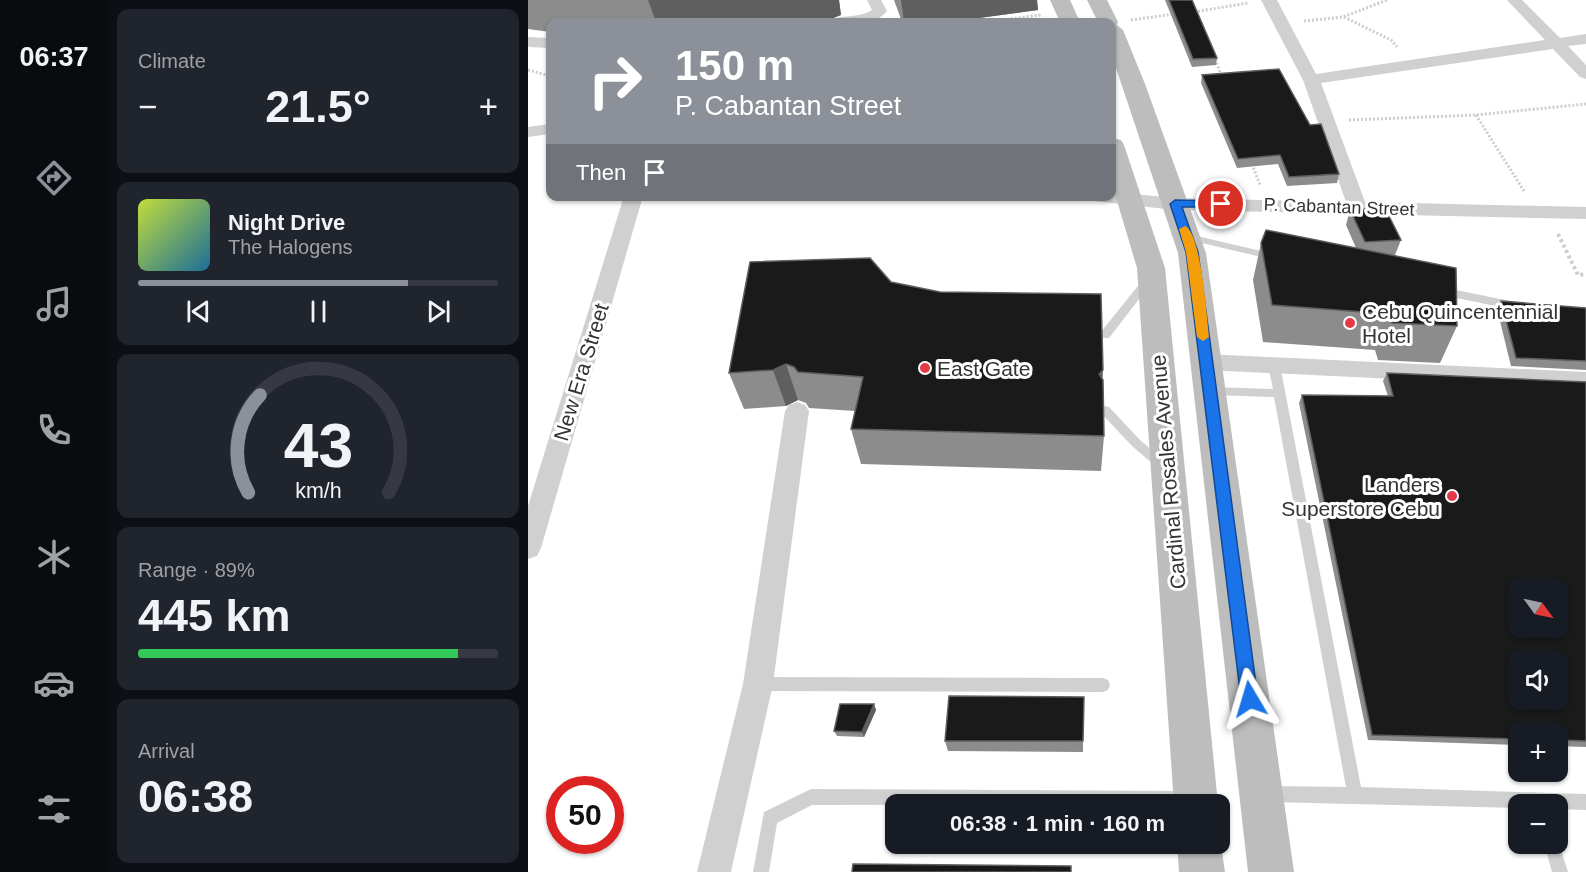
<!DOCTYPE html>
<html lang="en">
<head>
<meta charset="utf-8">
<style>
  :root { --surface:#171b24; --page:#20242c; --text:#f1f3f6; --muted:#9ea1a6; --line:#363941; --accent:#8c9099 }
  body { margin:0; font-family:Arial,sans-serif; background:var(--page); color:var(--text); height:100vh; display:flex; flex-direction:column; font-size:22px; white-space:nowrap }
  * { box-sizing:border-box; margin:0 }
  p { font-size:20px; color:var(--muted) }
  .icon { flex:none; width:33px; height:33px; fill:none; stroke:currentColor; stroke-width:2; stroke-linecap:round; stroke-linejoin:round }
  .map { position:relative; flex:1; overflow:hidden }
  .details { display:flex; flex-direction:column; gap:9px; padding:9px; background:#0d0f14; width:420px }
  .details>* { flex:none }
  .hud { position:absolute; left:18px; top:18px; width:570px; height:183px; border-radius:12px; box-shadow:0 2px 4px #0004; background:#8c9099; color:#fff; overflow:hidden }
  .needle { width:39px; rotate:123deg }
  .fabs { position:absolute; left:980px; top:578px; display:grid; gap:12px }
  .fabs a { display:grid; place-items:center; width:60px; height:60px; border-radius:12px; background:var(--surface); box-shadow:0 2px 4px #0004; font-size:30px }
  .speed { position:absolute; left:18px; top:776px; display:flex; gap:12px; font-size:30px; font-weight:700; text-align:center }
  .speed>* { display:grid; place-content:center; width:78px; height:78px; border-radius:50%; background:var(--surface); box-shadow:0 2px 4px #0004; line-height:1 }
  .speed .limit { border:9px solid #d22; background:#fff; color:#111 }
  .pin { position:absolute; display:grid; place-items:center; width:51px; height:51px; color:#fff; margin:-26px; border:3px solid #fff; border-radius:50%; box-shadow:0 2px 6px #0007 }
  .me { position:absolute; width:66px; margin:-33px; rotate:353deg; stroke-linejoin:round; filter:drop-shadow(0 0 4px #0008) }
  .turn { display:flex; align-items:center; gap:21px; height:126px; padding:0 30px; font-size:27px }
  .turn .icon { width:78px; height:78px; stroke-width:2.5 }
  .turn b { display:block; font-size:42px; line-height:51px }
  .then { display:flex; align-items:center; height:57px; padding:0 30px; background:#0003; gap:12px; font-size:22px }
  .big { font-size:45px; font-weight:700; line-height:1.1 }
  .details .tile { flex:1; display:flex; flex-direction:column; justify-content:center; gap:9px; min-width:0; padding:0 21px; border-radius:12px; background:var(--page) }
  .details .dial { align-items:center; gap:0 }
  .dial svg { height:156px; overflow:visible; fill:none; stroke:var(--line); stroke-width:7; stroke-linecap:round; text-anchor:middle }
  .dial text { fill:var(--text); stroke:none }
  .song { display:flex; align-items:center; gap:18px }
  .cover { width:72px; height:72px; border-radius:9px; background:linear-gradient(135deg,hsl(70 70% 55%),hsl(200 70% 35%)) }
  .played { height:6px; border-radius:3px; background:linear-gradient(90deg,var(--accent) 75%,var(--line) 75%) }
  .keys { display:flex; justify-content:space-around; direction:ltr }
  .heat { display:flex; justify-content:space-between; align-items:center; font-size:33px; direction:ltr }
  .charge { height:9px; border-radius:4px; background:linear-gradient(90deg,#34c759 89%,var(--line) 0) }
  .trip { position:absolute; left:357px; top:794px; width:345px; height:60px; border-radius:12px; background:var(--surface); box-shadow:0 2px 4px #0004; font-weight:700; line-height:60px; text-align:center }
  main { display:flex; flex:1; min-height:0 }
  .tabs { display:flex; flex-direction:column; width:108px; justify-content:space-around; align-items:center; background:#090b0e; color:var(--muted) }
  .tabs .icon { width:42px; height:42px }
  .tabs .on { color:var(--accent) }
  .tabs b { font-size:27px; color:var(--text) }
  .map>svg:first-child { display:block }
</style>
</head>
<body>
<main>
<nav class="tabs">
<b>06:37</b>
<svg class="icon on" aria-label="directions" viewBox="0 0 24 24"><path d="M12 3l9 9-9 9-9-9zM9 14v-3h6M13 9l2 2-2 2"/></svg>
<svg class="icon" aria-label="music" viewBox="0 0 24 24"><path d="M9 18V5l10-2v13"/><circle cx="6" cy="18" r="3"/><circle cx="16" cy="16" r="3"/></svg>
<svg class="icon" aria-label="phone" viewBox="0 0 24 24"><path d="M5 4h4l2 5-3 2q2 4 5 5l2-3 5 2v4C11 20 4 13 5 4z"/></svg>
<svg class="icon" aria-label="climate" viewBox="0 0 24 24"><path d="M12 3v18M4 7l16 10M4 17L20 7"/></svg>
<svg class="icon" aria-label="car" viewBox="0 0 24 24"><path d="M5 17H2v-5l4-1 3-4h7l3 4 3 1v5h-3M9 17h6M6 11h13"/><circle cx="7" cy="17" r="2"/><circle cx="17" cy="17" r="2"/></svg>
<svg class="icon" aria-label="filters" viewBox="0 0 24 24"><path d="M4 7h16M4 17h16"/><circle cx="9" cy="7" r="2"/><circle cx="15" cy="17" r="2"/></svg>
</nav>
<section class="details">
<div class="tile"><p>Climate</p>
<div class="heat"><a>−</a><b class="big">21.5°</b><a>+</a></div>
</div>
<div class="tile">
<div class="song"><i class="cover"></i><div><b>Night Drive</b><p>The Halogens</p></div></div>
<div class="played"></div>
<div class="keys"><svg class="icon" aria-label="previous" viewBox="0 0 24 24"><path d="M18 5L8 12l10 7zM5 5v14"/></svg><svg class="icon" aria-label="pause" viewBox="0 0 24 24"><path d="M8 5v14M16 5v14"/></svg><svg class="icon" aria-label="next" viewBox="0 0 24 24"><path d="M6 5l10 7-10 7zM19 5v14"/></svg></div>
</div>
<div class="tile dial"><svg viewBox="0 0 100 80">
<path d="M14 69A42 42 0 1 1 86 69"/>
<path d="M14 69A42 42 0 0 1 20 19" stroke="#8c9099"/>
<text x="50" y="56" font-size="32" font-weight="700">43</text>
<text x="50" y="72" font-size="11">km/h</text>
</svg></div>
<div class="tile"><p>Range · 89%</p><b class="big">445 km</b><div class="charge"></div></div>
<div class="tile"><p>Arrival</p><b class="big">06:38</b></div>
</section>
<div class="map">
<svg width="1058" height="872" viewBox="0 0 1058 872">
  <rect width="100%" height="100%" fill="#fff"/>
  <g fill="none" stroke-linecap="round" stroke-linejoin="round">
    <g stroke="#cdcdcd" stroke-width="3" stroke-dasharray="2 2" stroke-linecap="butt">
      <path d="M666,12L720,3"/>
      <path d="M816,17L863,40L869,47"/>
      <path d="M603,20L646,14"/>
      <path d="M776,21L815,17L859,0"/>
      <path d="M459,22L513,15"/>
      <path d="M687,59L694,77"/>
      <path d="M0,70L22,76"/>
      <path d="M948,115L996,191"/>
      <path d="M821,120L948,115L1058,104"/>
      <path d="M724,164L732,185"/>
    </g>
    <path stroke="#cdcdcd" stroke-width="4" stroke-dasharray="3 3" stroke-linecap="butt" d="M1030,234L1050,275L1058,274"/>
    <g fill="#d0d0d0" fill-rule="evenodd">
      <path d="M660,234L746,254L751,257L746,260L657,239L655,237Z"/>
      <path d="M621,276L626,279L625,281L581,338H573L572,335L573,332L617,277Z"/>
      <path d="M913,287L987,302L992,306L987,310L909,294L908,291Z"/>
      <path d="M746,361L752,365L833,787L1058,794V810L1029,809V804H990V808L738,802L732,800L730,794L732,788L738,786L818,787L746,397L683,395L677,391L683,387L745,389L740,365Z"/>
      <path d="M577,406L581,407L612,440L639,463L641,466L639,469H631L604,446L573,413L571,410Z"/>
      <path d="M230,677L575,678L580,680L582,685L580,690L575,692L230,691L225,689L223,684L225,679Z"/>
      <path d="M283,789L661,791L667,793L669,799L667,804L284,805L249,823L241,872H225L236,812Z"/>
      <path d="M1029,837L1040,872H1024L1016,843H1029Z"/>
    </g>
    <g fill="#d0d0d0" fill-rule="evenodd">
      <path d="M339,0H353L359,11C346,27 320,24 301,22L304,19C318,15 331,18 344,10Z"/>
      <path d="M733,0H749L788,74L1017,40L979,0H994L1032,38L1058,34V44L1040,46L1058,65V79L1052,77L1025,49L793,83L837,202L1058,207V219L647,210L557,200L555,196H584V192L647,198L818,202L775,80Z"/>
      <path d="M0,37L22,38V48L0,47Z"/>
      <path d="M22,124V134L0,137V127Z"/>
      <path d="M96,196H115L13,548L9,556L0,559V506Z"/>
      <path d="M678,354L1058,372V388L678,370L670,368L667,362L670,356Z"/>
      <path d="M269,402L277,405L281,411L245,684L203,872H169L215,684L257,411L261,405Z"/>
    </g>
    <g fill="#bdbdbd" fill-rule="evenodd">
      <path d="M522,0H542L552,22H532Z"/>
      <path d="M559,0H579L590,22L589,25L595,30L617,84L678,253L766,872H720L650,253L584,56V22H570Z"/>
      <path d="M584,138L593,140L596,145L637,268L690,804H646L609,268L584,184Z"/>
      <path d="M692,838L697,872H651L649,843H692Z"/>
    </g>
  </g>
  <g fill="#8c8c8c">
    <path d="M0,0H311L313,15L300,20L272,22H22V32L0,29Z"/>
    <path d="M366,0H509L510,10L421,22H374Z"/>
    <path d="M637,0H664L689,58L688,65L664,67Z"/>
    <path d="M674,75L782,125L811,174L809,183L759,186L750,164L709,168L673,83Z"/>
    <path d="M822,210L873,240L867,255L929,326L912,363L850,360L847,350L735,342L725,280L733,243L828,248L818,225Z"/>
    <path d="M363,282L412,292L574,379L576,436L573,471L333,464L323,429L327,411L281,408L278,403L270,400L258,406L216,409L201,373Z"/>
    <path d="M973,301L1058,308V370L983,366L969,309Z"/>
    <path d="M859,373L1058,382V747L1029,746V732H990V745L840,740L771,403L774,395L860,396L855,381Z"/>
    <path d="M346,704L348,710L336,737L309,736L306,731Z"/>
    <path d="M417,741H555V752L420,751Z"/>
  </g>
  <g fill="#5f5f5f">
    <path d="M120,0H311L313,15L300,20L272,22H128Z"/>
    <path d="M373,0H509L510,10L421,22H376Z"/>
    <path d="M258,364L270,400L258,406L245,370Z"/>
    <path d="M575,370L573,406L571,374Z"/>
    <path d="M346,704L348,710L336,737L334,732Z"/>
  </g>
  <g fill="#1a1a1a" stroke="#5f5f5f" stroke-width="1.5" fill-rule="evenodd">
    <path d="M641,0H664L689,58L665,59Z"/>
    <path d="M751,69L782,125L793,124L811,174L761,177L752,155L710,159L674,75Z"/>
    <path d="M857,208L873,240L837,242L822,210Z"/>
    <path d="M738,230L928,268L929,326L864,323L861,314L744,305L733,243Z"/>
    <path d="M342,258L363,282L412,292L573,294L575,370L571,374L575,380L576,436L323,429L335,377L270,372L266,367L258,364L245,370L201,373L222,262Z"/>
    <path d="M973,301L1058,308V361L988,358Z"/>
    <path d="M859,373L1058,382V741L1029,740V732H990V739L844,735L774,395L865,396ZM990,588H1029V627H990ZM990,660H1029V699H990Z"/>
    <path d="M421,696L556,697L555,741H417Z"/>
    <path d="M312,704H346L334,732L306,731Z"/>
    <path d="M325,864L543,866V872H324Z"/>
  </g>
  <path fill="#1a73e8" stroke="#114b97" stroke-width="1.5" d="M647,200L693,201L698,204L693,207H654L670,252L730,699L728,705L722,708L716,705L713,699L658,252L642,204Z"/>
  <path fill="#f59e0b" d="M657,226C673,232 679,318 681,337L675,341L669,337L658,252L651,229Z"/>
  <g fill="#e63946" stroke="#fff" stroke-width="2">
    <circle cx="822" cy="323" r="6"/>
    <circle cx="397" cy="368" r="6"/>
    <circle cx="924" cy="496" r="6"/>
  </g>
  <g text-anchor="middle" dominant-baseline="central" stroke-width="6" stroke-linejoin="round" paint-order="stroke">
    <g font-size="18" fill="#333" stroke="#fff">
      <text transform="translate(811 207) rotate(2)">P. Cabantan Street</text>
    </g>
    <g font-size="21" fill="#333" stroke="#fff" text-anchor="start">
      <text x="834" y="311">Cebu Quincentennial<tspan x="834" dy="24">Hotel</tspan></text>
      <text x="409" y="368">East Gate</text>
      <text x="912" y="484" text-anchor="end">Landers<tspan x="912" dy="24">Superstore Cebu</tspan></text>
    </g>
    <g font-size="21" fill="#333" stroke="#fff">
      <text transform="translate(53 372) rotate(-73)">New Era Street</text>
      <text transform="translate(640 472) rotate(-95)">Cardinal Rosales Avenue</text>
    </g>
  </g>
</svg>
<div class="fabs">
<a><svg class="needle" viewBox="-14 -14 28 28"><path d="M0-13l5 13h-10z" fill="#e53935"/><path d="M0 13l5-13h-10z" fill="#9ea1a6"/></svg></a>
<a><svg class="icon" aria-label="sound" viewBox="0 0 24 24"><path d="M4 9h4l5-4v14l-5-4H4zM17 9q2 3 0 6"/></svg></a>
<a>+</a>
<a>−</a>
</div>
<div class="speed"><div class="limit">50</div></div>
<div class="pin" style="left:693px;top:204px;background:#d93025"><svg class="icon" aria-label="arrive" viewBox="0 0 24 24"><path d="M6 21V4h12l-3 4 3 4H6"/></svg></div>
<svg class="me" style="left:722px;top:699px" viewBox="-20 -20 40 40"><path d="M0-17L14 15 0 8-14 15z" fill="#1a73e8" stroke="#fff" stroke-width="4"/></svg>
<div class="trip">06:38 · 1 min · 160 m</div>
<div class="hud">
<div class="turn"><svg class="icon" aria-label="right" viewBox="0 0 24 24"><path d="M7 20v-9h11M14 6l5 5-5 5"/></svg><div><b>150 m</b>P. Cabantan Street</div></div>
<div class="then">Then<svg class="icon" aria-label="arrive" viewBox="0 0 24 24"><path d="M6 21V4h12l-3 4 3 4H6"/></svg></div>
</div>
</div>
</main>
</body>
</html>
